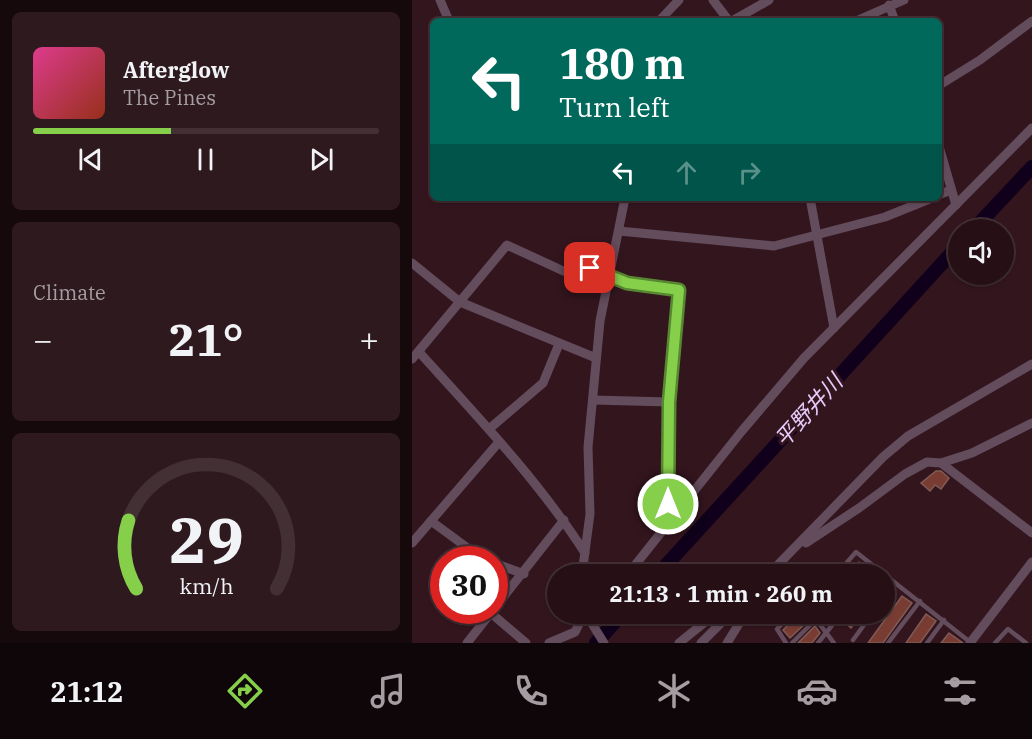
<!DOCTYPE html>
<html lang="en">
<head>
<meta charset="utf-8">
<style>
  :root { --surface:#261016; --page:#2e191f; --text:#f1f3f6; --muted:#a49da1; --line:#423035; --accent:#86cf4b }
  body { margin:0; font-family:"IBM Plex Serif","Noto Sans JP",serif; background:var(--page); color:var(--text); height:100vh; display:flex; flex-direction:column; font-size:22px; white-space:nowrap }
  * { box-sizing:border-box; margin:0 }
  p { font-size:20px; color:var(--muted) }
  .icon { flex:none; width:33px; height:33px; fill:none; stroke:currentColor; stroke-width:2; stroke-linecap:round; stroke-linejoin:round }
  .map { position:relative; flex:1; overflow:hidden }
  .sheet { display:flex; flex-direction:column; gap:12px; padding:12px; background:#15090c; width:412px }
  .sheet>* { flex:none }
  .banner { position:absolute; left:18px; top:18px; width:512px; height:183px; border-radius:9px; box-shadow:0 2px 4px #0004,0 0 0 2px var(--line); background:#00695c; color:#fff; overflow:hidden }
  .buttons { position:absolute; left:536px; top:219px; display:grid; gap:12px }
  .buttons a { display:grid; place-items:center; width:66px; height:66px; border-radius:50%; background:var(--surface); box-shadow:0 2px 4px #0004,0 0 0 2px var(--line); font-size:30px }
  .speed { position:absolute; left:18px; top:546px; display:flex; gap:12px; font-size:30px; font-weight:700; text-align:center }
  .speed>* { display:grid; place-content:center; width:78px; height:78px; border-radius:50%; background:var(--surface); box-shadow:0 2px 4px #0004,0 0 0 2px var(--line); line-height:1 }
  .speed .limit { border:9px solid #d22; background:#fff; color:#111 }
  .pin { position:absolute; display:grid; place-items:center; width:51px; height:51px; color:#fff; margin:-26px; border-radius:12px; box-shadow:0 3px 9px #0006 }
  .me { position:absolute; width:66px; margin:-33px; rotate:0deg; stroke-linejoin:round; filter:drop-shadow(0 0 4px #0008) }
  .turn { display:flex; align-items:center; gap:21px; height:126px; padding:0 30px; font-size:27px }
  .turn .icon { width:78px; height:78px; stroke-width:2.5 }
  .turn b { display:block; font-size:42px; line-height:51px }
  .lanes { display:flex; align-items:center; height:57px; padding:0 30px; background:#0003; justify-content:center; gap:30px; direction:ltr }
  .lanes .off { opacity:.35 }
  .big { font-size:45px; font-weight:700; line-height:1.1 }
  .sheet .card { flex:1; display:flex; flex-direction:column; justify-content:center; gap:9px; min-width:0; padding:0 21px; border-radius:9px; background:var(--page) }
  .sheet .dial { align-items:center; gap:0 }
  .dial svg { height:156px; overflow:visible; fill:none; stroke:var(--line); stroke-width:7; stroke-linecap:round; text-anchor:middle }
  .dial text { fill:var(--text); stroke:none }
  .song { display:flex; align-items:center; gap:18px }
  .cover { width:72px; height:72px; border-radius:9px; background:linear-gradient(135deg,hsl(330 70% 55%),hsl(10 70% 35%)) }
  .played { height:6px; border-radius:3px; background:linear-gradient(90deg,var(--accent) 40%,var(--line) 40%) }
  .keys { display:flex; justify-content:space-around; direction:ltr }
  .heat { display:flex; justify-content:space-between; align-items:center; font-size:33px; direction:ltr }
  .trip { position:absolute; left:135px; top:564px; width:348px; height:60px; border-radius:30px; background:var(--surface); box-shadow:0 2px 4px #0004,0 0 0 2px var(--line); font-weight:700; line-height:60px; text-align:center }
  .tab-bar { display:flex; height:96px; justify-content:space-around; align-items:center; background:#0f0609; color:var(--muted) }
  .tab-bar .icon { width:42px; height:42px }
  .tab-bar .selected { color:var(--accent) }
  .tab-bar b { font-size:27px; color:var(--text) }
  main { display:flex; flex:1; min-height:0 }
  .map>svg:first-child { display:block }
</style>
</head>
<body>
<main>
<section class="sheet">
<div class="card">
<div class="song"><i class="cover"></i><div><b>Afterglow</b><p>The Pines</p></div></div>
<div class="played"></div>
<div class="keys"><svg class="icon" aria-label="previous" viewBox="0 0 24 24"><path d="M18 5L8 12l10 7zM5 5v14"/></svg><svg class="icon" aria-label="pause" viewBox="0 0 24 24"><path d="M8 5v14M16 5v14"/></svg><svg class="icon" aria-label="next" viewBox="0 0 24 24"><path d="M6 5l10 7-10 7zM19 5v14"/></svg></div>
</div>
<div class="card"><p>Climate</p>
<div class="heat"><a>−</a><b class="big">21°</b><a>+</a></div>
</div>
<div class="card dial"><svg viewBox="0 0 100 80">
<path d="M14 69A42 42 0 1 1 86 69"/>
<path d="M14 69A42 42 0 0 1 10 34" stroke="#86cf4b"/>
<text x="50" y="56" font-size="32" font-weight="700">29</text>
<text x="50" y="72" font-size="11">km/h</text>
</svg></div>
</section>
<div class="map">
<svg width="620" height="643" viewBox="0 0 620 643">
  <rect width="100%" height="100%" fill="#33151e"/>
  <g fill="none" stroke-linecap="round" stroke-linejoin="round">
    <g stroke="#10001b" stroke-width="14">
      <path d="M561,230L620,167"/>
      <path d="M246,574L546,246"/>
      <path d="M184,643L210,614"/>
    </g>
  </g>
  <g fill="#793c33" stroke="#805c56" stroke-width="1.5">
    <path d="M524,471H529L537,478L529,489L523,485L518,491L509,483Z"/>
    <path d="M447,562L454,567L448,574H438Z"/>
    <path d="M490,596L500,603L471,643H456Z"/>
    <path d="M387,614H396L397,620L378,638L371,630Z"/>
    <path d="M439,614H449L439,628L432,622Z"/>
    <path d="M514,614L524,621L508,643H494Z"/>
    <path d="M403,626L408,633L400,643H386Z"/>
    <path d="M537,633L551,643H529Z"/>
  </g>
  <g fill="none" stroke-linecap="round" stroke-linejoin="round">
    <g stroke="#634c5c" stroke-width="4.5">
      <path d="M425,574L444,552L558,642"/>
      <path d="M472,597L483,583"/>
      <path d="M400,614L422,643"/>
      <path d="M441,640L460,614"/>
      <path d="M374,643L365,629L380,614"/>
      <path d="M380,643L404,619"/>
      <path d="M406,643L429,614"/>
      <path d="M476,643L508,601"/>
      <path d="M515,643L532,620"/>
      <path d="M583,643L596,629L614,643"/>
    </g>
    <g stroke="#634c5c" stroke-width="9">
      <path d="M28,0L37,21"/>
      <path d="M301,0L317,21"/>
      <path d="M477,5L483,21"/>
      <path d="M247,21L267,0"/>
      <path d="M320,21L357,0"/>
      <path d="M444,21L492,0"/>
      <path d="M526,86L568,60L620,21"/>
      <path d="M526,143L544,205"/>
      <path d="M526,195L539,190"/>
      <path d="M398,198L422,328"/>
      <path d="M207,231L362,246L473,217L520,198"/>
      <path d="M0,263L48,302L184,358"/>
      <path d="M7,352C65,416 126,480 173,553"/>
      <path d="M0,359L95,245L160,275L178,268L215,283L267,290L257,402L256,525"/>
      <path d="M181,400L257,402"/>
      <path d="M77,429L131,383L147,344"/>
      <path d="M529,463L620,533"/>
      <path d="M19,521L72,560"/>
      <path d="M0,543L87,442"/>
      <path d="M394,543L447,508L493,474L515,462L529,463L560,453L620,423"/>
      <path d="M82,563L112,574"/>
      <path d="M170,574L178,514L176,447L188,321L213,198"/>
      <path d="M216,574L329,432L392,358L620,128"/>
      <path d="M357,574L471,457L496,436L620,364"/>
      <path d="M80,614L114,643"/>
      <path d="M174,614L192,643"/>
      <path d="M55,643L152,520"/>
      <path d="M137,643L163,632L169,620L179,614"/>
      <path d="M267,643L303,614"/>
      <path d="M289,643L318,614"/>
      <path d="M315,643L333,614"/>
      <path d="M558,643L620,562"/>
    </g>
  </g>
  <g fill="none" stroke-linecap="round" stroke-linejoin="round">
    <defs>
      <path id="route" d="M178,268L215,283L267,290L257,402L256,504"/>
    </defs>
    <use href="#route" stroke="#578731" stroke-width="15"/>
    <use href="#route" stroke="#86cf4b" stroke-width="10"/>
  </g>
  <g text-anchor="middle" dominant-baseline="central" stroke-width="6" stroke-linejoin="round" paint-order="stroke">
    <g font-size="22" font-style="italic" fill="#e6caf9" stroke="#33151e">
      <text transform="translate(396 410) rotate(-48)">平野井川</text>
    </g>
  </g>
</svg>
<div class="buttons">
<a><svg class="icon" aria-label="sound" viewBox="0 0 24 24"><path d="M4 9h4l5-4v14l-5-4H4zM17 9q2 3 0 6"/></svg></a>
</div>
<div class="speed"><div class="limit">30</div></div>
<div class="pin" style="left:178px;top:268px;background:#d93025"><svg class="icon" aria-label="arrive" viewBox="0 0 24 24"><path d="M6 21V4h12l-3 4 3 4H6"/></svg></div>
<svg class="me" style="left:256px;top:504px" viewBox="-20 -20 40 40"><circle r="17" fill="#86cf4b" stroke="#fff" stroke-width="3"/><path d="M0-11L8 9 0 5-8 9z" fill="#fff"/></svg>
<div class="trip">21:13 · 1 min · 260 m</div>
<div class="banner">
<div class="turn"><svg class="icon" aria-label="left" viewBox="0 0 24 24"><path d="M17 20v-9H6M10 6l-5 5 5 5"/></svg><div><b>180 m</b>Turn left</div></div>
<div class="lanes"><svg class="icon" aria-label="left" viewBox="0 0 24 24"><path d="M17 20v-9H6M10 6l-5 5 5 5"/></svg><svg class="icon off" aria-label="ahead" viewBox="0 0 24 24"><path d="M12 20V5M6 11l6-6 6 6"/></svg><svg class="icon off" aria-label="right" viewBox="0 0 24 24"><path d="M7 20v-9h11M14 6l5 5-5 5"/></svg></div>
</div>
</div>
</main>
<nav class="tab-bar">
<b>21:12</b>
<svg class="icon selected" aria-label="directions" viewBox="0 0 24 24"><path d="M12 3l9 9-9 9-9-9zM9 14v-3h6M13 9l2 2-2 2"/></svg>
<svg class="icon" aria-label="music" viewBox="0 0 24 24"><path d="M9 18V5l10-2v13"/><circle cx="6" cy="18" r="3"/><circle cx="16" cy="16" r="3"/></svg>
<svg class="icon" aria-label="phone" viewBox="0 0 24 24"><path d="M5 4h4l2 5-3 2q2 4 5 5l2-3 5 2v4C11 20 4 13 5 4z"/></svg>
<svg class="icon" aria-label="climate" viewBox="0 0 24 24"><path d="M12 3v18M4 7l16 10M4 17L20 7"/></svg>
<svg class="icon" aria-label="car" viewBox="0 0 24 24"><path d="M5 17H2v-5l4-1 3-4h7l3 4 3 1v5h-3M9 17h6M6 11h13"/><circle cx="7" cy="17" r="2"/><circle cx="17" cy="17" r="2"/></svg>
<svg class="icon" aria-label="filters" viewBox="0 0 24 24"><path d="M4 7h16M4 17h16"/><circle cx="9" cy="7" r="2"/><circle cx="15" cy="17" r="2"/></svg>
</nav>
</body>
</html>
